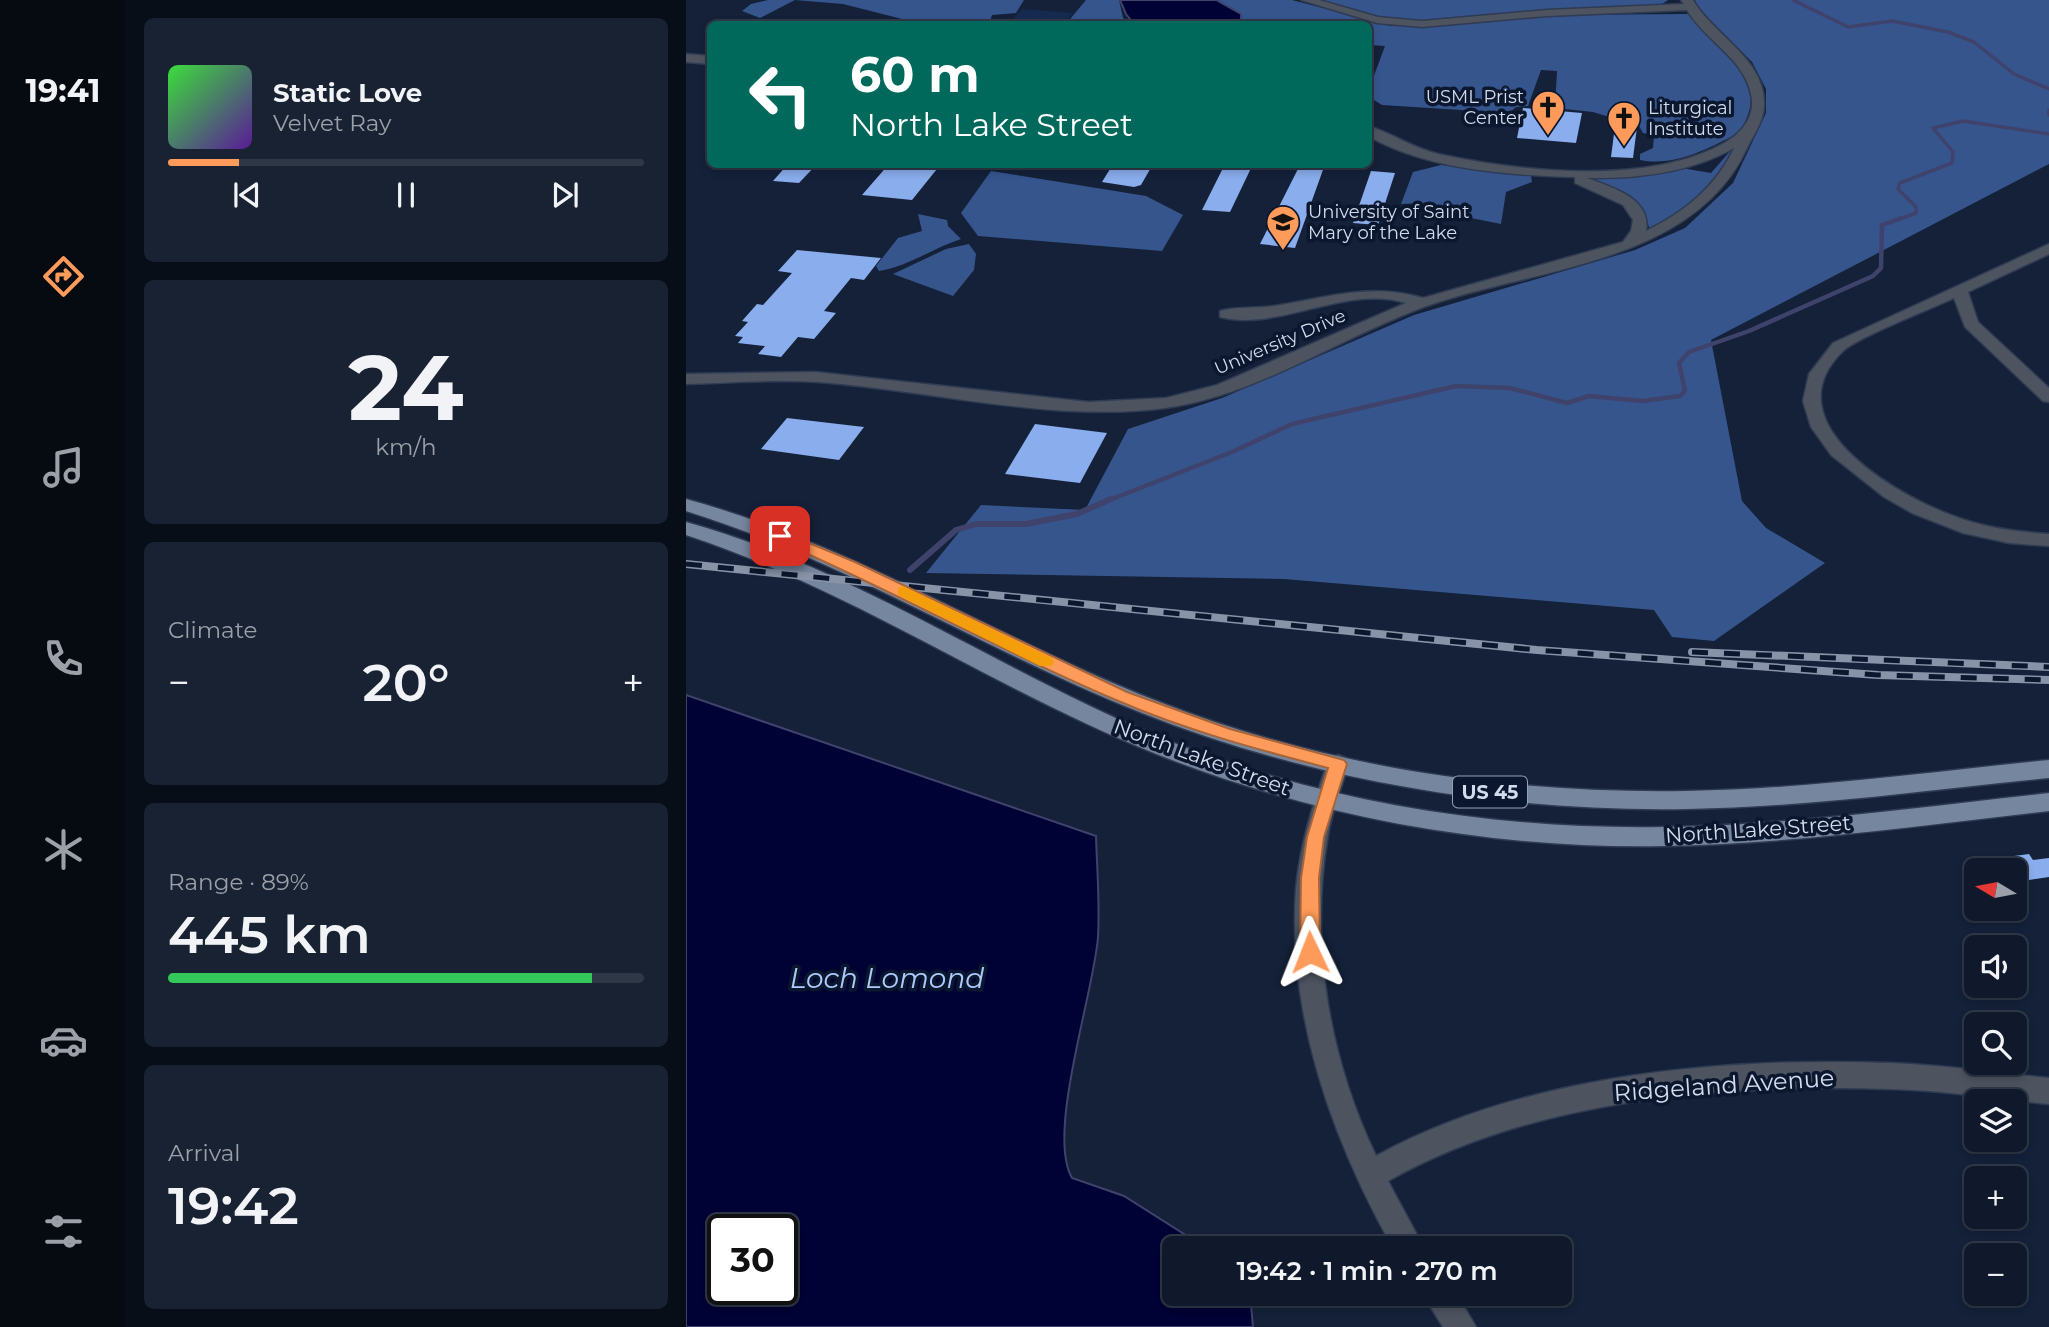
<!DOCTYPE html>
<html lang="en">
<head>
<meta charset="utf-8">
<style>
  :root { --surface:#0f192b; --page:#182233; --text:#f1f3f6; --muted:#9ba0a9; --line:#2f3847; --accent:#ff9b5a }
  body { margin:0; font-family:Montserrat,sans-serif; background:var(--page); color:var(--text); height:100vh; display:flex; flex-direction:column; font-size:26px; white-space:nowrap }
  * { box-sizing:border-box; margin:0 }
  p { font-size:23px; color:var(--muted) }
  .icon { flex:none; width:38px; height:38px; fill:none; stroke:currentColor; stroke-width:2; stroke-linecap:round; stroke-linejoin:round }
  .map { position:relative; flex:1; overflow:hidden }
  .side { display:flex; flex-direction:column; gap:18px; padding:18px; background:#080e18; width:560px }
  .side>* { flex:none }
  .guide { position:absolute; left:21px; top:21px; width:665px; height:147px; border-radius:10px; box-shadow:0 4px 10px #0003,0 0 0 2px var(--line); background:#00695c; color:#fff; overflow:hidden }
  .needle { width:46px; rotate:280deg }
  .fabs { position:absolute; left:1278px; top:858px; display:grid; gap:14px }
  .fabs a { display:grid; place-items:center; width:63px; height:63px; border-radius:10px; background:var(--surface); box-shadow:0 4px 10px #0003,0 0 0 2px var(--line); font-size:35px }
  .speed { position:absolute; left:21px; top:1214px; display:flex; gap:14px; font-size:35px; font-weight:700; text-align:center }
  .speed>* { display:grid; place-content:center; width:91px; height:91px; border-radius:50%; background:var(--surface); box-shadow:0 4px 10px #0003,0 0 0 2px var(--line); line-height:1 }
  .speed .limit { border:4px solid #111; border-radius:10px; background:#fff; color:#111 }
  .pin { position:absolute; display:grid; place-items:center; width:60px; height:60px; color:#fff; margin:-30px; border-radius:14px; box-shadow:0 4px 10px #0006 }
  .me { position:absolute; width:77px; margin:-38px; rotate:358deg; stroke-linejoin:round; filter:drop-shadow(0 0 5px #0008) }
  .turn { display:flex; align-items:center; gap:24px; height:147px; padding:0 28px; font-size:32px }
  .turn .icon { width:91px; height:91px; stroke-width:2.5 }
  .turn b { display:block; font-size:49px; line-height:60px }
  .big { font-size:52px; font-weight:600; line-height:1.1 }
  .side .card { flex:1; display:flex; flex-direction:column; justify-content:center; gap:10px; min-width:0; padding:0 24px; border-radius:10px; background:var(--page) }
  .side .dial { align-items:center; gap:0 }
  .dial b { font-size:91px; line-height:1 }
  .song { display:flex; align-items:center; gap:21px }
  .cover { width:84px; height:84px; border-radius:10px; background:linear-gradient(135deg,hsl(120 70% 55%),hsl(270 70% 35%)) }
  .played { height:7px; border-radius:4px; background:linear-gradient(90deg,var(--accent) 15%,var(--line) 15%) }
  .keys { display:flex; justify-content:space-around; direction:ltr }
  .heat { display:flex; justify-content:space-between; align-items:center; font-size:38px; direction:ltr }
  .charge { height:10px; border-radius:5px; background:linear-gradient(90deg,#34c759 89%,var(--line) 0) }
  .trip { position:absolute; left:476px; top:1236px; width:410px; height:70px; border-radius:10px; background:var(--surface); box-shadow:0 4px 10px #0003,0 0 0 2px var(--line); font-weight:600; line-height:70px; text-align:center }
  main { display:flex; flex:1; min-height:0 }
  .dock { display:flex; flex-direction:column; width:126px; justify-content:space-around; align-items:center; background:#060a11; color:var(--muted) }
  .dock .icon { width:49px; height:49px }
  .dock .active { color:var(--accent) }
  .dock b { font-size:32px; color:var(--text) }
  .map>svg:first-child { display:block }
</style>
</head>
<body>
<main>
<nav class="dock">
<b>19:41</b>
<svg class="icon active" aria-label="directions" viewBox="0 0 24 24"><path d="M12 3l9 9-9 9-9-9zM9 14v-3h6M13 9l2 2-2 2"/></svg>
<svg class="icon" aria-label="music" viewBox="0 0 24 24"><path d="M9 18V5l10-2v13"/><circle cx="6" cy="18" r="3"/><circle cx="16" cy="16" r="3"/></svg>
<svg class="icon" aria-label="phone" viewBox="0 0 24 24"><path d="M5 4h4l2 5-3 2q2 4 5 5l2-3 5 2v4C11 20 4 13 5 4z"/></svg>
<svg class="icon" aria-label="climate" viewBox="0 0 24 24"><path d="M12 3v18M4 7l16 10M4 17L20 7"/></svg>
<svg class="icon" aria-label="car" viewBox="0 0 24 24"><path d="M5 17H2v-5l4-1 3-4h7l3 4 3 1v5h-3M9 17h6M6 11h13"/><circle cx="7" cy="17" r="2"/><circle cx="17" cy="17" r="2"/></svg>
<svg class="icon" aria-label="filters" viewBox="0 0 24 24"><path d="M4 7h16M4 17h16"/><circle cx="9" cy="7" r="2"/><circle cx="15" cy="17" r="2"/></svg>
</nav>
<section class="side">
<div class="card">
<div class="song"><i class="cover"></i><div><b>Static Love</b><p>Velvet Ray</p></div></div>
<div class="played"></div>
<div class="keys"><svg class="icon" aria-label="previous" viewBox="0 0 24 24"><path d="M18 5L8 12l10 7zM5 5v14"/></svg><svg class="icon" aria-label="pause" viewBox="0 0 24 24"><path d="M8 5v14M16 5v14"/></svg><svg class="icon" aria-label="next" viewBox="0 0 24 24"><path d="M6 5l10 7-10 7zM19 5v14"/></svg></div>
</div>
<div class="card dial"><b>24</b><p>km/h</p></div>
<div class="card"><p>Climate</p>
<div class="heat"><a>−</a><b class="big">20°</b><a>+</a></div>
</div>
<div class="card"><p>Range · 89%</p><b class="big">445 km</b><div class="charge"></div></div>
<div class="card"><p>Arrival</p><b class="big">19:42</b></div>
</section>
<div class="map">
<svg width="1363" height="1327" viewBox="0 0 1363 1327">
  <rect width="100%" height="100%" fill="#142139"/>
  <path fill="#162a50" d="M336,9L387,13L377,24H322Z"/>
  <g fill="#36558d">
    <path d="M82,0H338L330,13L306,15L303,24H236L157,4L109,0L74,18L56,11L65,4Z"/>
    <path d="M400,0H433L437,18L445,24H380Z"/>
    <path d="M530,0H606L705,26L864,15L1002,14C1024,38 1058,63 1064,96C1067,108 1059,121 1055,132C1023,148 990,167 954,160V154L967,148L968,135L957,133L953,126L907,112L869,108L871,71L855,70L842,106L830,107L823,113L696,105L683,97V89L699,46L683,45L682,24H552L555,14Z"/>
    <path d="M629,0H982L970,8L738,22L692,18Z"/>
    <path d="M1009,0H1363V164L1025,340L1056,501L1080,528L1139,563L1028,641L986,637L968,610L598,579L240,573L295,505L399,510L442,429L536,398L728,315L949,250L999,228L1047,183L1080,113V89L1066,62L1011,7Z"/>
    <path d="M1046,149L1048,155C1027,188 999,213 963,228C957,193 934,190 904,179L995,168L1025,173Z"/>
    <path d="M755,165L845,176L846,182L820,192L815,224L750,211L737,203L715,204L727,172Z"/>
    <path d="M305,171L460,196L497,215L476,251L292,236L275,213Z"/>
    <path d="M232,214L261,220L262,226L275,239C247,248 223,266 193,271L190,266L212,238L236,231Z"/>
    <path d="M283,244L290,254L288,270L267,296L207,274L260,249Z"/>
  </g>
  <g fill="#000235" stroke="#3f436c" stroke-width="2" fill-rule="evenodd">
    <path d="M434,0H530L555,14V22L448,24L440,14Z"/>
    <path d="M0,695L410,836C411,869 414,904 412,937C408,993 360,1133 386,1178L438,1196L520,1248H488V1293H564L567,1327H0ZM37,1230H96V1290H37Z"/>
  </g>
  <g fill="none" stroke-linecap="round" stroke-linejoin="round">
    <g stroke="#3f436c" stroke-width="3.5">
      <path d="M1107,0L1162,27L1206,21L1262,32L1288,42L1328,74L1363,89"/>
      <path d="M1363,110V115"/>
      <path d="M1211,220L1230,213V207L1212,189L1214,183L1266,163L1267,152L1247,128L1277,121L1363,134"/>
    </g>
    <path stroke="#3f436c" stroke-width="4.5" d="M421,501L546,452L606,424L770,386L824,388L881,403L903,396L957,401L994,396L999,391L993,363L1003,352L1063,331L1187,276L1195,268L1196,225L1216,218"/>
    <path stroke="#3f436c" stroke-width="6" d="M224,570L270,530L290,524H340L391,514L425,499"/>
  </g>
  <g fill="#8aaded">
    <path d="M837,108L896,113L890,143L831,138Z"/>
    <path d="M929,126L951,127L947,158L925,157Z"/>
    <path d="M102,164H131L113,183L87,181Z"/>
    <path d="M203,164H255L226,200L176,195Z"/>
    <path d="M427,164H467L455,185L448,187L416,182Z"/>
    <path d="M539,164H567L544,212L516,210Z"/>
    <path d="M614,165L638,167L609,248L574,244Z"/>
    <path d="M685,171L709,173L692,225L667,223Z"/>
    <path d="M111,250L195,258L178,280L165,278L138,311L150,313L128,339L112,337L95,357L72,354L79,346L52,343L57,337L49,336L62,322L56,321L71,304L77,305L106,273L92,271Z"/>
    <path d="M101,418L178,427L153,460L75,449Z"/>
    <path d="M349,424L421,433L394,483L319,474Z"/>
    <path d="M1343,854L1347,860L1363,858V877L1328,882V856Z"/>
  </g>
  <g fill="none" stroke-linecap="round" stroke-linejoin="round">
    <defs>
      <g id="minor">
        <path d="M615,0H633L692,17L736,21L861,10L998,4L995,0H1007C1027,35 1081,60 1078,106C1078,120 1067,136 1061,148C1006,268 838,268 730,310C647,342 568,396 479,408C370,423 242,390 132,382C88,379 43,383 0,384V374L129,372L402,402L480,398L531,385L720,303C658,284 594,332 534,317V311C551,306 570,309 588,306C640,298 684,282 737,298L937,242L945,231L947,220L937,205L889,183V177C821,175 742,170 682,136V126C706,133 726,148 752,154C836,172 963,186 1040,142C1057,132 1070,115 1065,94C1057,57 1019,41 1001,10L861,16L736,27L691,23ZM1048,148C1030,187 998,212 960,231C966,198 925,187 901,178C950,179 1004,173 1048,148Z"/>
        <path d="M0,54L24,56V64L0,62Z"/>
        <path d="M1363,244V254L1282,292L1292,322L1363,388V402L1357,401L1279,327L1268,298C1245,309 1172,337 1157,351C1081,425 1219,501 1279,520C1306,529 1335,532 1363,534V546L1323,543L1277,533L1226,513L1198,497L1145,455L1125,427L1117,401L1123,374L1147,343Z"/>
        <path d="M652,755L660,758L663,764C655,787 646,811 642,835C623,943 643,1058 690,1156C839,1074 1038,1057 1205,1063C1258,1065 1311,1073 1363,1078V1104C1310,1099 1257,1090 1204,1089C1039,1084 848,1098 702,1181L738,1248H707C646,1139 601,1014 610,888C614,845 627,804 641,764L644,758Z"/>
        <path d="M736,1293H770L790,1327H757Z"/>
      </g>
      <g id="major">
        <path d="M0,499C166,544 311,639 471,701C639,767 821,794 1001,791C1122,789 1243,772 1363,760V778C1243,790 1122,807 1001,809C815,812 629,781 456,713C301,652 160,561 0,511Z"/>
        <path d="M0,522C174,570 322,677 488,743C643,803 813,830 978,827C1107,825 1235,807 1363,793V811C1235,825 1107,844 978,846C806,849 633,818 473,755C310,691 170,591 0,535Z"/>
      </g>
    </defs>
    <use href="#minor" stroke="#2f3b52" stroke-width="3"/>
    <use href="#major" stroke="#2f3b52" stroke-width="3"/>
    <use href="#minor" fill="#4d5460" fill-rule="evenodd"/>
    <use href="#major" fill="#77869f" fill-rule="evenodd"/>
    <defs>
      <g id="rail">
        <path d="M0,564L851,650L1192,675L1363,680"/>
        <path d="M1006,652L1363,667"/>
      </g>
    </defs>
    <use href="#rail" stroke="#8893a7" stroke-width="8"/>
    <use href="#rail" stroke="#0b172e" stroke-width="5" stroke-dasharray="16" stroke-linecap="butt"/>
  </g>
  <path fill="#ff9b5a" stroke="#a6653a" stroke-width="2" d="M94,531L169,562L441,692L544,729L658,760L661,764L638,837L633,878L634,952L631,958L624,960L617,958L614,952L615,878L621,837L642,768C570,749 499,730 430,700C314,651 204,589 88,539V532Z"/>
  <path fill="#f59e0b" d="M217,586L366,658L368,662L366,666H354L212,595V588Z"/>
  <defs>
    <symbol id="church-pin" viewBox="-11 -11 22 30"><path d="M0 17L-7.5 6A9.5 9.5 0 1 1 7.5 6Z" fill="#ff9b5a" stroke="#0b172e"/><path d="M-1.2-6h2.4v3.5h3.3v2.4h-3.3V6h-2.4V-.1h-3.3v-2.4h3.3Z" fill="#111"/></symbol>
    <symbol id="university-pin" viewBox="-11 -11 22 30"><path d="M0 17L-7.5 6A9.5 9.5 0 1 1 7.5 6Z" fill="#ff9b5a" stroke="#0b172e"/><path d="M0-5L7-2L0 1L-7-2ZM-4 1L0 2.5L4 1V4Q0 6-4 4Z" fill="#111"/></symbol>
  </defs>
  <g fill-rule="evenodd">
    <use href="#church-pin" x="843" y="88" width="38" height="52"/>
    <use href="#church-pin" x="919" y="99" width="38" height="52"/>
    <use href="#university-pin" x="578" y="203" width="38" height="52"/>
  </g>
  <g text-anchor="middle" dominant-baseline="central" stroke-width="7" stroke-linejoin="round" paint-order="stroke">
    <g font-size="18" fill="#d3dced" stroke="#0b172e" text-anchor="start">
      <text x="838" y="97" text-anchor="end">USML Prist<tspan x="838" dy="21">Center</tspan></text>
      <text x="962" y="108">Liturgical<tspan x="962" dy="21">Institute</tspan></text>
      <text x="622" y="212">University of Saint<tspan x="622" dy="21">Mary of the Lake</tspan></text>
    </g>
    <g font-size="18" fill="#d3dced" stroke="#0b172e">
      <text transform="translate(594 342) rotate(-23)">University Drive</text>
    </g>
    <rect fill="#0b172e" stroke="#97a1b4" stroke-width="2" x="767" y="776.5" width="74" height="31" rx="5"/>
    <g font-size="19" font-weight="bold" fill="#d3dced">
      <text x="804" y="792">US 45</text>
    </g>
    <g font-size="21" fill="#d3dced" stroke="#0b172e">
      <text transform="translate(516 757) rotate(20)">North Lake Street</text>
      <text transform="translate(1072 829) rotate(-4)">North Lake Street</text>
    </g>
    <g font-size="24" fill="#d3dced" stroke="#0b172e">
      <text transform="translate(1038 1085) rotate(-4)">Ridgeland Avenue</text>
    </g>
    <g font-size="28" font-style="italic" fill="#aecafd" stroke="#0b172e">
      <text x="201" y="978">Loch Lomond</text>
    </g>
  </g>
</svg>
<div class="fabs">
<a><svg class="needle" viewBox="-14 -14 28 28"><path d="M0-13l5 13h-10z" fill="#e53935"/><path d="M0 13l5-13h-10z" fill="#9ba0a9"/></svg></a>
<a><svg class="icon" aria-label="sound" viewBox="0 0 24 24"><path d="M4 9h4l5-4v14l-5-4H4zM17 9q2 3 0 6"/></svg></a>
<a><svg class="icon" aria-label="search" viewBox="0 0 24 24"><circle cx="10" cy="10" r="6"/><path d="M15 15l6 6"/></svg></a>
<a><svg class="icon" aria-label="layers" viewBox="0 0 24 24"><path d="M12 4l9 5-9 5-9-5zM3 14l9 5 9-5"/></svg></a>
<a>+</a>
<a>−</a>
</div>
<div class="speed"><div class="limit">30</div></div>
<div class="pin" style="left:94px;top:536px;background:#d93025"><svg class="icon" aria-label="arrive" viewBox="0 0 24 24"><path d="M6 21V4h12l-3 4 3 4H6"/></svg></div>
<svg class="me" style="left:624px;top:952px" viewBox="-20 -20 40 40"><path d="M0-17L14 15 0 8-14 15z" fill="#ff9b5a" stroke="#fff" stroke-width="4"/></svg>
<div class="trip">19:42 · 1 min · 270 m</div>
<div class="guide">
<div class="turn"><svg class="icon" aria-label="left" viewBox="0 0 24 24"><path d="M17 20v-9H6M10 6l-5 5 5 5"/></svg><div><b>60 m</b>North Lake Street</div></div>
</div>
</div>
</main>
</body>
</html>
